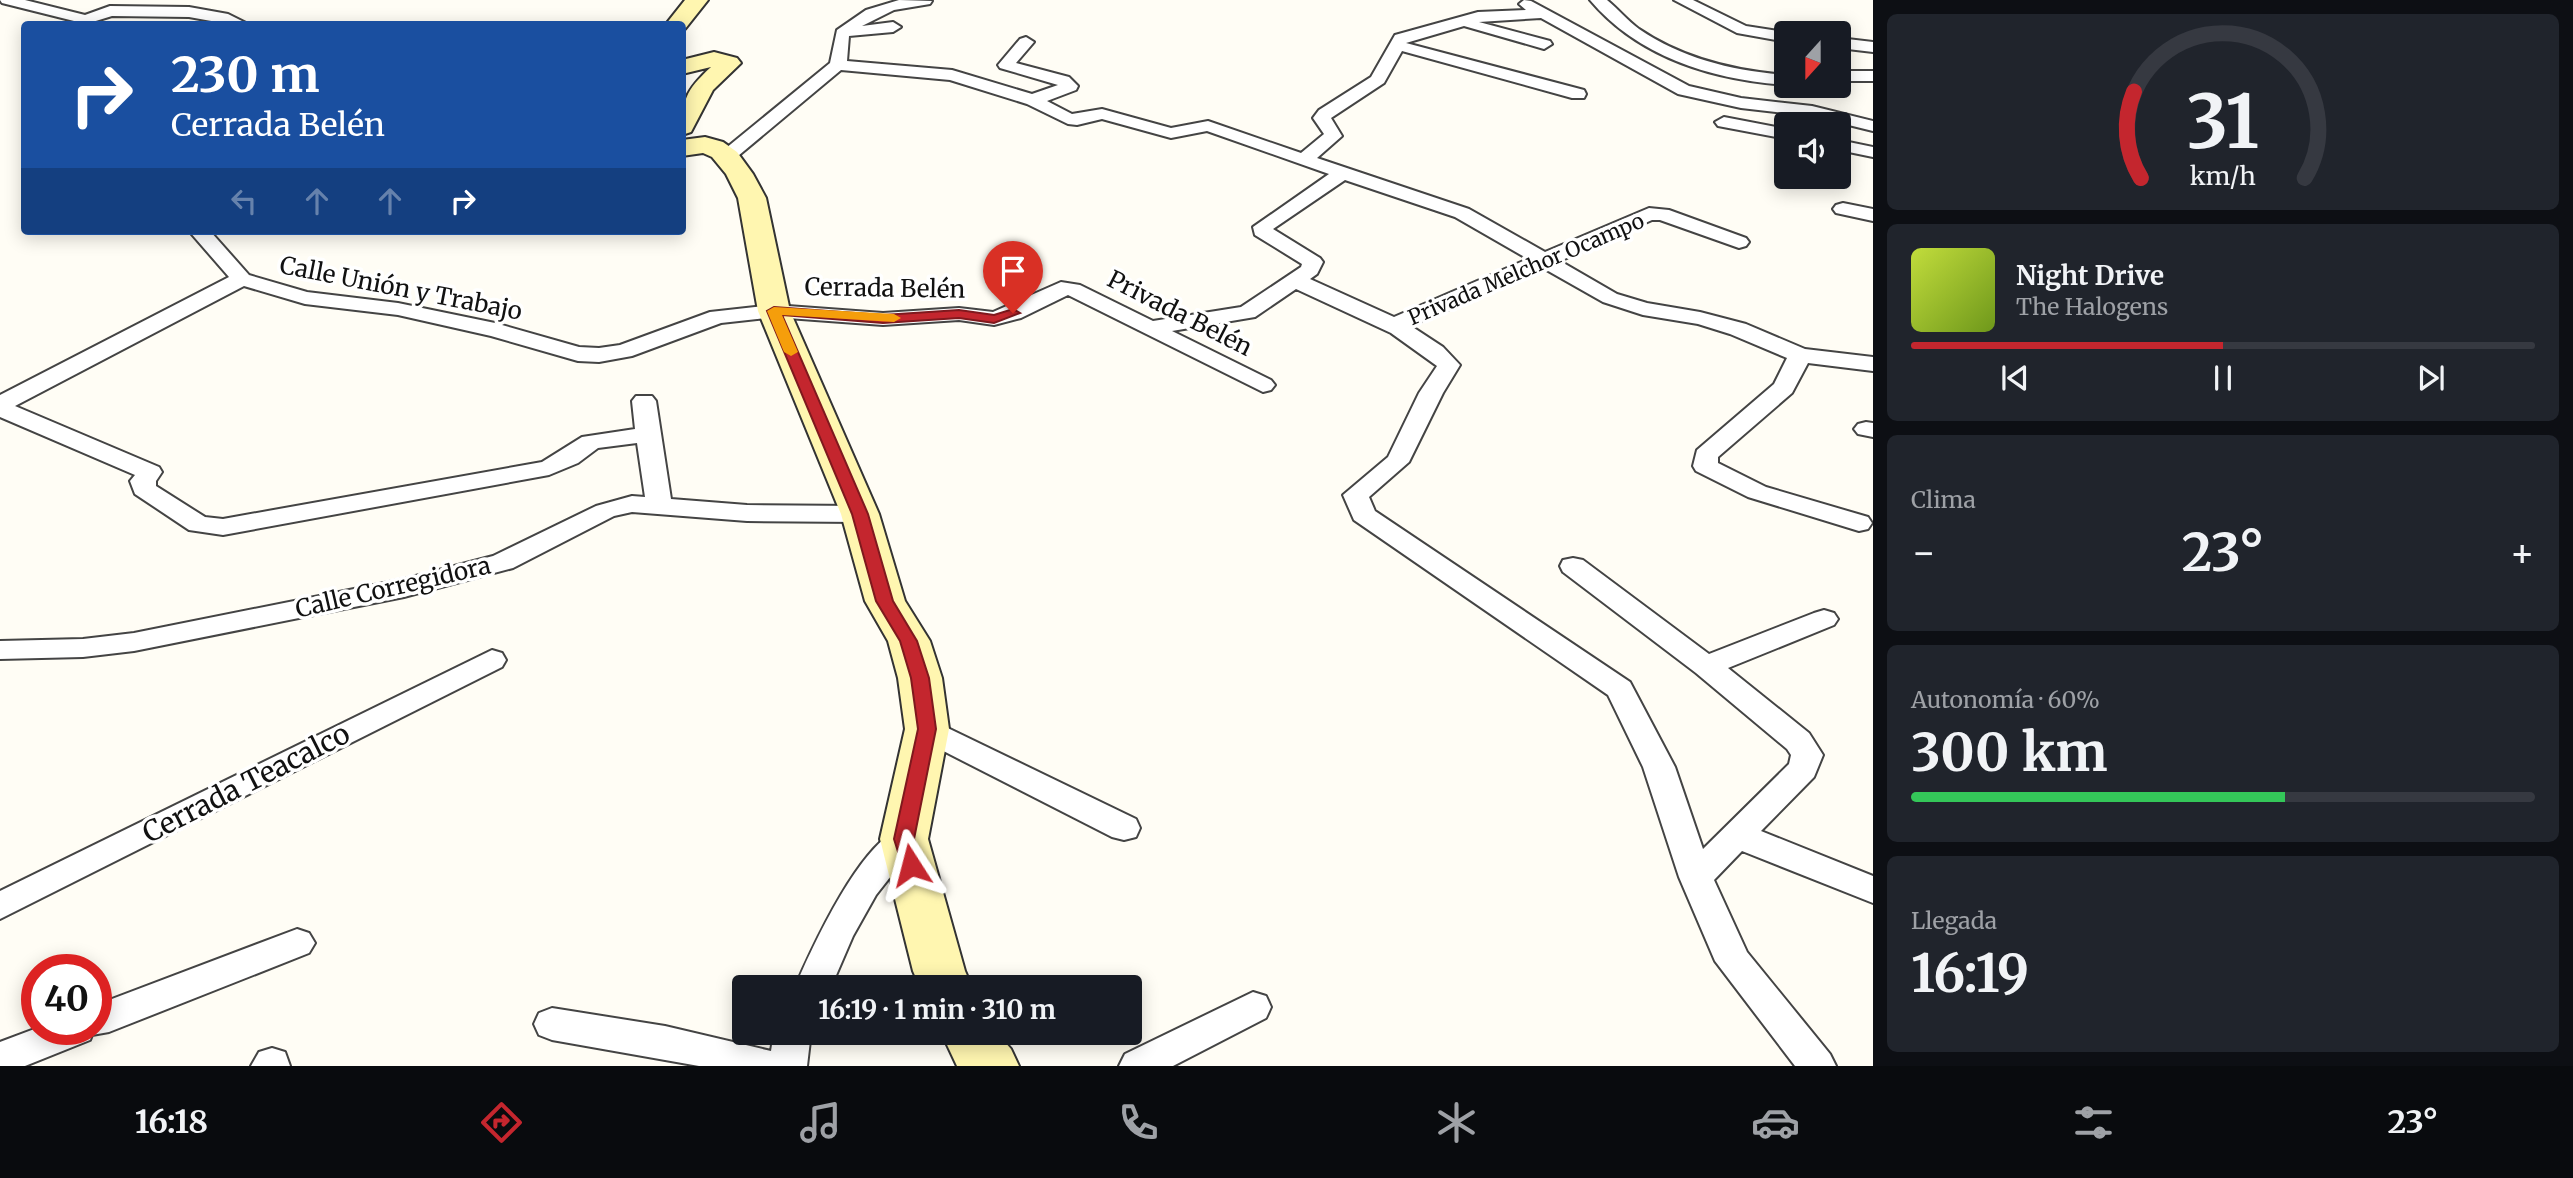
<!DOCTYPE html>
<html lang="es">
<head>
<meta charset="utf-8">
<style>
  :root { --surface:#171b24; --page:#20242c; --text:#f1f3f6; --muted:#9ea1a6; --line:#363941; --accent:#c4262e }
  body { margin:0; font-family:Merriweather,serif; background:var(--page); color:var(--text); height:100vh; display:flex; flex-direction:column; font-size:26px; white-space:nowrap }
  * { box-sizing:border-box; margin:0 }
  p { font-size:23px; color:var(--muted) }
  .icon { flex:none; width:38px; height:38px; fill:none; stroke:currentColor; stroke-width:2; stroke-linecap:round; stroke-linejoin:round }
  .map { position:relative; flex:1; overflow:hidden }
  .side { display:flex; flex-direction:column; gap:14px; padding:14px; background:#0d0f14; width:700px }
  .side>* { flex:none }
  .banner { position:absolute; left:21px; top:21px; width:665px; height:214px; border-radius:7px; box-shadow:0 4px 18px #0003; background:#1a4fa0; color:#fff; overflow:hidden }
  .needle { width:46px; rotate:201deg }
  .buttons { position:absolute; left:1774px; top:21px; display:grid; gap:14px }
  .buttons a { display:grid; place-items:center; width:77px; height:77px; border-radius:7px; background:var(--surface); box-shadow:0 4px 18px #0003; font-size:35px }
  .speed { position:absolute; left:21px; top:954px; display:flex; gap:14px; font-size:35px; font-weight:700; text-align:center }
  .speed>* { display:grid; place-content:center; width:91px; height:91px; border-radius:50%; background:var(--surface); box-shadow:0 4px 18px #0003; line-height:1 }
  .speed .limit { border:10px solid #d22; background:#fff; color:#111 }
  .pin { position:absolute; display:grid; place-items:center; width:60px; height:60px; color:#fff; margin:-72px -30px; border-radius:50% 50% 50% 0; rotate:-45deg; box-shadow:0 0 7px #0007 }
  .pin .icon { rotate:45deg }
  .me { position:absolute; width:77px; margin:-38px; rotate:351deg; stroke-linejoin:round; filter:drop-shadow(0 0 5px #0008) }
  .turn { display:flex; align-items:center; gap:24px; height:147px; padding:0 35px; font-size:32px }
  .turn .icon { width:91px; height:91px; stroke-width:2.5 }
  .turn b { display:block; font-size:49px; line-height:60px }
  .lanes { display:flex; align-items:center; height:66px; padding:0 35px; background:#0003; justify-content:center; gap:35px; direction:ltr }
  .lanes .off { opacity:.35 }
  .big { font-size:52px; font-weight:700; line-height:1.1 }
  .side .tile { flex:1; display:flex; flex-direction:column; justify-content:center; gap:10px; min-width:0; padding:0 24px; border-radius:10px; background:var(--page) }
  .side .dial { align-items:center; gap:0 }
  .dial svg { height:182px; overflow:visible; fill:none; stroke:var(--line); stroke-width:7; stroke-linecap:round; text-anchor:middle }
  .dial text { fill:var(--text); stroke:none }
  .song { display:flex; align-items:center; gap:21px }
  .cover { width:84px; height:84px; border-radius:10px; background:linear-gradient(135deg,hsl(70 70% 55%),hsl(80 70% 35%)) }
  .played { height:7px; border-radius:4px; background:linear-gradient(90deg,var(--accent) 50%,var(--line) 50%) }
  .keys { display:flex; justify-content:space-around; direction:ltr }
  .heat { display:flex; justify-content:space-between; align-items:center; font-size:38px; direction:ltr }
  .charge { height:10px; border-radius:5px; background:linear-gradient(90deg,#34c759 60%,var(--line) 0) }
  .trip { position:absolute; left:732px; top:975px; width:410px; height:70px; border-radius:7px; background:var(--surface); box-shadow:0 4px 18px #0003; font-weight:700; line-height:70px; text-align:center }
  .tabs { display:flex; height:112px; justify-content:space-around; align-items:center; background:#090b0e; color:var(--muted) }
  .tabs .icon { width:49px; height:49px }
  .tabs .on { color:var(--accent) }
  .tabs b { font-size:32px; color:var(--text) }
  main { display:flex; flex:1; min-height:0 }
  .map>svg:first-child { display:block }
</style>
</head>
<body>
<main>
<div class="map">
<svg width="1873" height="1066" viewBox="0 0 1873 1066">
  <rect width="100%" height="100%" fill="#fffdf5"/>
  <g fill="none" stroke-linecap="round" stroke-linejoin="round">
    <defs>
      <g id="street">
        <path d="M0,0H25L85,15L110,6L189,7L228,14L248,24H228L189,17L112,16L86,24L2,3Z"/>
        <path d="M899,0L932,1L930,4L894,10L862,26L893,22L901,27L893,32L849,36L847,61L952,70L1032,94L1058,85L1000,68L998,65L1020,39L1026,37L1034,42L1016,63L1069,77L1078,86L1076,90L1047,101L1072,114L1102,109L1171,128L1208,121L1301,153L1324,134L1313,118L1319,110L1371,77L1395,35L1478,12L1526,10L1519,4L1524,0L1531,1L1689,86L1741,98L1812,106L1873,121V131L1812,116L1741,108L1678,94L1541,18L1479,22L1550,41L1552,44L1544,49L1464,26L1406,43L1584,90L1586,94L1584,98H1572L1402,51L1384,83L1331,118L1342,136L1317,158L1469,209L1545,252L1649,208L1669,210L1746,238L1749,242L1746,246L1739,248L1660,220H1652L1560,261L1617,294L1647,303L1700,312L1746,324L1805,349L1873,357V371L1808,363L1792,393L1718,457V463L1766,487L1868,517L1872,523L1868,529L1859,531L1748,497L1696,471L1693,466L1697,450L1774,384L1787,358L1730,334L1698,324L1643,315L1603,302L1543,268L1411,326L1443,347L1460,365L1443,393L1409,462L1369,497L1375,511L1630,682L1675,767L1703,849L1789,764L1791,755L1787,749L1696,673L1563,572L1560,566L1563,560L1573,558L1583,560L1709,654L1814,613L1824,610L1834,613L1838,619L1834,625L1728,668L1809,733L1823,755L1814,777L1761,831L1873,876V903L1742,851L1714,880L1747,952L1830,1054L1836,1066H1795L1715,961L1679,877L1643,767L1608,695L1354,520L1343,495L1388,457L1419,393L1437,366L1391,333L1296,289L1255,317L1172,331L1271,380L1275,385L1271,390L1263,392L1068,295L1021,318L994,325L959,320L883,325L774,317L721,323L632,356L599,362L578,361L491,336L398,315L305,304L244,286L15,406L159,467L162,472L156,481V486L205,517L223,519L542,462L582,437L635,429L632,401L636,396H652L656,401L671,499L747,505L860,506L869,509L873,514L869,519L860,522L747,521L632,512L614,516L513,568L404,597L134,651L83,657L0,659V641L83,639L134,633L404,579L493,556L596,506L632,496L645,497L637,443L598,448L578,463L549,475L223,535L189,530L135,494L130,481L135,475L0,417V395L229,277L189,231H210L249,275L307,292L398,303L495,323L579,347L599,348L620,345L710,312L774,305L883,313L959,308L993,312L1061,282L1080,285L1153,321L1241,307L1301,267L1302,264L1255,235L1253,227L1329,174L1207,131L1171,138L1102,119L1077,125L1068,124L1027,104L950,80L841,70L732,161H720L717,157L720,153L830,63L837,30L866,10ZM1345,180L1455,217L1528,259L1394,317L1310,279L1317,274L1323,262L1320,258L1273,229Z"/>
        <path d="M1590,0H1607C1618,9 1627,20 1639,29C1683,59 1734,71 1787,75V85C1714,80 1639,58 1590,0Z"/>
        <path d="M1674,0H1693L1746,26L1791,33H1787V42L1737,33Z"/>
        <path d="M1839,38L1873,42V52L1839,48Z"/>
        <rect x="1839" y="71" width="34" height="10"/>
        <path d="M1724,117L1787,129V139L1718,126L1715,122Z"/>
        <path d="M1839,140L1873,147V157L1839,150Z"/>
        <path d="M1843,203L1873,209V221L1836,213L1833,209L1836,205Z"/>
        <path d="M1866,422L1873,423V437L1858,434L1854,429L1858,424Z"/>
        <path d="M492,650L502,653L506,660L502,667L0,919V891Z"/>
        <path d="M927,718L1136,819L1140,828L1136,837L1124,840L1112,837L916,737L912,729L916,721Z"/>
        <path d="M904,827L916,830L920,839L876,895L853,936L831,987H795C813,946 861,840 904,827Z"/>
        <path d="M297,929L309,933L315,943L309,953L109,1032L92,1035L90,1040L25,1066H0V1042L37,1028L96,1029V1005Z"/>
        <path d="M1253,992L1266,996L1271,1007L1266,1018L1173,1066H1119L1125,1054Z"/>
        <path d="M552,1008L665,1026L771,1051L774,1032H811L807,1066H699L552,1040L539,1035L534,1024L539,1013Z"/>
        <path d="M272,1048L285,1052L290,1066H251L259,1052Z"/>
      </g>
      <g id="secondary">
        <path d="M685,0H708L685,29H682V24H666Z"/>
        <path d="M714,52L737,58L741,63L713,90L691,132L682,135C682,100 685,91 711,67L682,74V60Z"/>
        <path d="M705,137L723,142L737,152L753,174L766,198L790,311L879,514L905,601L930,641L942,678L949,729L928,839L965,971L972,987H920L913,971L880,839L905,729L898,678L888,641L865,601L841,514L758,311L738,198L726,174L712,157L703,153L682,156V140Z"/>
        <path d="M941,1032H996L1011,1049L1019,1066H957Z"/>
      </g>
    </defs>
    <use href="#street" stroke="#444" stroke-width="4"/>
    <use href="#secondary" stroke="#333" stroke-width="4"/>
    <use href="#street" fill="#fff" fill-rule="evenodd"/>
    <use href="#secondary" fill="#fff6b0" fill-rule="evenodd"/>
  </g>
  <path fill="#c4262e" stroke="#7f191e" stroke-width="2" d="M774,307L883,315L959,310L994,315L1013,309L1020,313L994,323L959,318L883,323L782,315L868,514L893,601L917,641L929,678L936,729L914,839L921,865L918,871L911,873L904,871L894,839L918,729L911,678L900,641L876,601L852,514L767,311Z"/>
  <path fill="#f59e0b" d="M774,307L894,314L901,318L894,322L782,315L798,352L791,356L784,352L767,311Z"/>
  <g text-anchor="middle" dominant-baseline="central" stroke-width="7" stroke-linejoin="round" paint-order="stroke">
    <g font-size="21" fill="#111" stroke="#fff">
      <text transform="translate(1526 269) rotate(-23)">Privada Melchor Ocampo</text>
    </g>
    <g font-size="24" fill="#111" stroke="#fff">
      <text transform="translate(401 288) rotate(11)">Calle Unión y Trabajo</text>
      <text transform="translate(885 288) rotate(1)">Cerrada Belén</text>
      <text transform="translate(1180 313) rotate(27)">Privada Belén</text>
      <text transform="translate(393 587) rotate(-13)">Calle Corregidora</text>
    </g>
    <g font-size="28" fill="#111" stroke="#fff">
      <text transform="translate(246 783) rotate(-27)">Cerrada Teacalco</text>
    </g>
  </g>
</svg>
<div class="buttons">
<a><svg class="needle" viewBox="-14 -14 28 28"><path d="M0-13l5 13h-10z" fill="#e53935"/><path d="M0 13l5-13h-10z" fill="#9ea1a6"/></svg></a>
<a><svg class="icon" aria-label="sound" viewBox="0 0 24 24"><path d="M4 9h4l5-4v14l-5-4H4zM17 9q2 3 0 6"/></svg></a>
</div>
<div class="speed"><div class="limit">40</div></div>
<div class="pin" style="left:1013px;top:313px;background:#d93025"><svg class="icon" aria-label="arrive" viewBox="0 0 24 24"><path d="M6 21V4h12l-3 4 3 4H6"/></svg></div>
<svg class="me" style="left:911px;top:865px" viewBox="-20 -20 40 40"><path d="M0-17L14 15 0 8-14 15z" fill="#c4262e" stroke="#fff" stroke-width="4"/></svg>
<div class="trip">16:19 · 1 min · 310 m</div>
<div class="banner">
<div class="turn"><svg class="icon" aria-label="right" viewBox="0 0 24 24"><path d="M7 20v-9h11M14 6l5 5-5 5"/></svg><div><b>230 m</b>Cerrada Belén</div></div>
<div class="lanes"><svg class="icon off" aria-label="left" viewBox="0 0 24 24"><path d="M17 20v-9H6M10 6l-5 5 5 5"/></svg><svg class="icon off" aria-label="ahead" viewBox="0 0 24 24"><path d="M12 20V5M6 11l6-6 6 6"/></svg><svg class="icon off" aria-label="ahead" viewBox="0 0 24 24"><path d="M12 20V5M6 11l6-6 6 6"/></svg><svg class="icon" aria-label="right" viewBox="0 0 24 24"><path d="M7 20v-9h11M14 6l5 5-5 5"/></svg></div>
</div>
</div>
<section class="side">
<div class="tile dial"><svg viewBox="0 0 100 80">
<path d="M14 69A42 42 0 1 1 86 69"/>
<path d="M14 69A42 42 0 0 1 11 31" stroke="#c4262e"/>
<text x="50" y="56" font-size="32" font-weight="700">31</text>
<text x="50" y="72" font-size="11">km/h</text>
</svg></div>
<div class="tile">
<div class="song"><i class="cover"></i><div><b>Night Drive</b><p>The Halogens</p></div></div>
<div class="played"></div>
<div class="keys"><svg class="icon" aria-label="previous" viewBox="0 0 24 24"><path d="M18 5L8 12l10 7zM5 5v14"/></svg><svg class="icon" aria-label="pause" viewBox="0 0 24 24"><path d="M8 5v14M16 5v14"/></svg><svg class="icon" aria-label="next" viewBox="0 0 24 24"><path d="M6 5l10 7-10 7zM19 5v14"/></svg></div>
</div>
<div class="tile"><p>Clima</p>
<div class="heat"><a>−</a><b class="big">23°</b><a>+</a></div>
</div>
<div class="tile"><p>Autonomía · 60%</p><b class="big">300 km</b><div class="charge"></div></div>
<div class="tile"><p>Llegada</p><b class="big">16:19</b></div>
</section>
</main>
<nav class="tabs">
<b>16:18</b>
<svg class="icon on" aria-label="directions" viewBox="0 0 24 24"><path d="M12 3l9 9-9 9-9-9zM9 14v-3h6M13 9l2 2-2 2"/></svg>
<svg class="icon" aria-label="music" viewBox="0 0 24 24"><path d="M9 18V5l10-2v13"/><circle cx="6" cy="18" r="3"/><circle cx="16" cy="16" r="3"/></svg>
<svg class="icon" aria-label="phone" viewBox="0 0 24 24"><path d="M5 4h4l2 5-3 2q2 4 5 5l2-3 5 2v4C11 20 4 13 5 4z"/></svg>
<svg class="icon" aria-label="climate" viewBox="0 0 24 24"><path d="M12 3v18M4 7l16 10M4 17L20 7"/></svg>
<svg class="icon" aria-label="car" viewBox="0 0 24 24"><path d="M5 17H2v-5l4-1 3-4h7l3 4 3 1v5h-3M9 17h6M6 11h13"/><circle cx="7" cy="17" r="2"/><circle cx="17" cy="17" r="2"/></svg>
<svg class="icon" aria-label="filters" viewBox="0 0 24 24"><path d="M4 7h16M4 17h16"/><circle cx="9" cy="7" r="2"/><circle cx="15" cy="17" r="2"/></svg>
<b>23°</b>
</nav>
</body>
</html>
